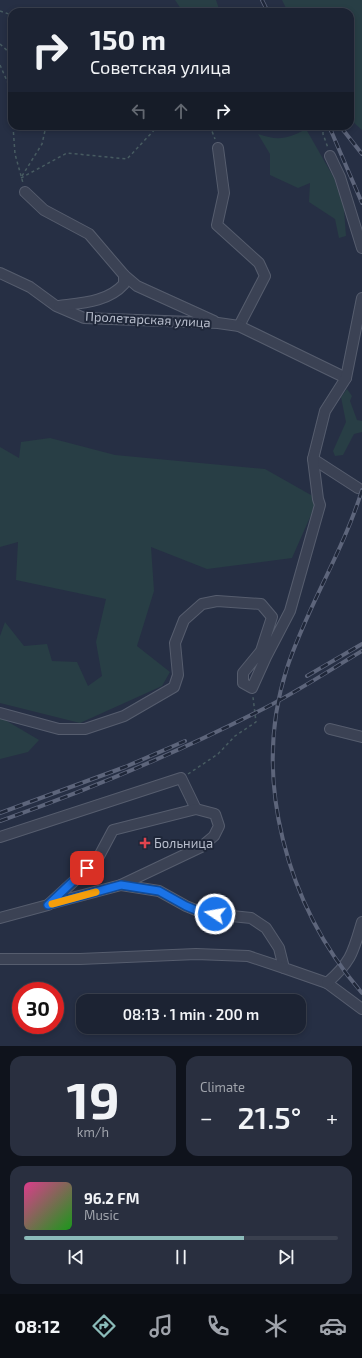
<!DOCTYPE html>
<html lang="en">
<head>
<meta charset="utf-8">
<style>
  :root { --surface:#1c2333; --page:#292f3f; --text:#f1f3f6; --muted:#a0a4ac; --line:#3a404e; --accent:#8bbbb9 }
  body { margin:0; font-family:"Exo 2",sans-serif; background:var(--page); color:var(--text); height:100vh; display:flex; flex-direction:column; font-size:15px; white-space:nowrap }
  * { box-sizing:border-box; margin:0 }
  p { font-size:13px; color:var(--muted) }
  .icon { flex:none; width:22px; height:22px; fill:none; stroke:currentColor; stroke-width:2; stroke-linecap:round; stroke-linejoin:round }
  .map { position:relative; height:1046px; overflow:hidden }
  .sheet { display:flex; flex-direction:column; gap:10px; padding:10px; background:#0f131c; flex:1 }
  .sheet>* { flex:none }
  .guide { position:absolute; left:8px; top:8px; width:346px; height:122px; border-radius:12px; box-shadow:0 2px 6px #0003,0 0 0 1px var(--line); background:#1c2333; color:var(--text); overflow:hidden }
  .speed { position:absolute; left:12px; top:982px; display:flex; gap:8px; font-size:20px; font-weight:700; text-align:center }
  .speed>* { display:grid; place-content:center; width:52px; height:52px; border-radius:50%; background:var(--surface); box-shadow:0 2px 6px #0003,0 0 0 1px var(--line); line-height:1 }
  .speed .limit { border:6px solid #d22; background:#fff; color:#111 }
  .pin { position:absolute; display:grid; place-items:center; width:34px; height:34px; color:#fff; margin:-17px; border-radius:8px; box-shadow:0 2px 6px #0006 }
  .me { position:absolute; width:44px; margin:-22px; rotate:282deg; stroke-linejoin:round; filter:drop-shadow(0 0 3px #0008) }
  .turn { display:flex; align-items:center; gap:14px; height:84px; padding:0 16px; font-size:18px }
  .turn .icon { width:52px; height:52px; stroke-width:2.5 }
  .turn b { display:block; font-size:28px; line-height:34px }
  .lanes { display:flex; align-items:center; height:38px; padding:0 16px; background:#0003; justify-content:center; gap:20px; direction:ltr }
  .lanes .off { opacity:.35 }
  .big { font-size:30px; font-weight:600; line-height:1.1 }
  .sheet .widget { flex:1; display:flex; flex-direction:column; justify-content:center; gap:6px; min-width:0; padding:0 14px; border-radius:12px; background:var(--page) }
  .sheet .dial { align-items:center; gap:0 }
  .dial b { font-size:52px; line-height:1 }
  .song { display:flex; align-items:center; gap:12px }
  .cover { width:48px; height:48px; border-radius:6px; background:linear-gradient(135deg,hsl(330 70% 55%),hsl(120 70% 35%)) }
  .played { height:4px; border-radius:2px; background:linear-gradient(90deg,var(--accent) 70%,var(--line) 70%) }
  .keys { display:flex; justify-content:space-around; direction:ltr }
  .heat { display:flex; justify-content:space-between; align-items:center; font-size:22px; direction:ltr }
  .sheet .tiles { flex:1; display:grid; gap:10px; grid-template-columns:1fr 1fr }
  .widget:last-child { grid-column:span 2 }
  .trip { position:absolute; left:76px; top:994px; width:230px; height:40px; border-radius:12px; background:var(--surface); box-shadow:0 2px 6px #0003,0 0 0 1px var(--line); font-weight:600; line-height:40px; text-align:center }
  .menu { display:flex; height:64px; justify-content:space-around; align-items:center; background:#0b0e14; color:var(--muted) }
  .menu .icon { width:28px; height:28px }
  .menu .selected { color:var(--accent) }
  .menu b { font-size:18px; color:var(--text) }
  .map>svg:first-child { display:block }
</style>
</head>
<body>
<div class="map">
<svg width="362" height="1046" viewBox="0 0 362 1046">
  <rect width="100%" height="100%" fill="#262f44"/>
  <g fill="#283e45">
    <path d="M175,0H216L220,12H183Z"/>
    <path d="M282,0H362V130L350,119V12H288Z"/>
    <path d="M306,129L334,178L344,209L346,236L339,238L335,219L309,202L310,183L298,188L270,175V154L258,134C278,141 288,139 306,129Z"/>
    <path d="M347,389L352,396L350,401L357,420L362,421V432L354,434L343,455L335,456L333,451L346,422L341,397Z"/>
    <path d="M50,438L115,455L265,469L318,499L292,558L207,569L151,547L154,591L137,646L170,672L162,686L80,723L0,703V636L5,622L24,646L47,644L52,661L77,662L88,686L102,676L96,642L106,599L16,580L18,542L0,547V447L19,458L21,442Z"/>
    <path d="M0,717L39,740L28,752L0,759Z"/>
  </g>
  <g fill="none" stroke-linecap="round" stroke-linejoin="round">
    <defs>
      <g id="minor">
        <path d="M218,148L224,193L217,225L259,263L265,276L239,326"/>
        <path d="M330,156L340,177L362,248"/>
        <path d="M25,192L44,210L89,234L124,275L137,286L214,321"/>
        <path d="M0,273L30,287L56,306L84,318L218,323L239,326L346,378"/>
        <path d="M59,306C82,303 108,302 124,284V275"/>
        <path d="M313,459L358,488"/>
        <path d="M0,713L59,729H85L124,716L174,687L178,675L175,643L184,620L202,604L217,601L261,604L272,617L261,651L243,673V683L252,688L266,657L290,611L320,505L318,499L313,459L325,411L346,378L362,298"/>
        <path d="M330,729L362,737"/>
        <path d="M0,837L181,778L196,809"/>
        <path d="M49,904L121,885L159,891L186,906L203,913L251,918L266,928L279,948L284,968L327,983L362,1009"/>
        <path d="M0,918L48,905L97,860L113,830L196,809L215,814L219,826L214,836L201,847L121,885"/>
        <path d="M0,959H80L196,954L248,956L284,968"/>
        <path d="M327,983C352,961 353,952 362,922"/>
      </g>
    </defs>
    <use href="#minor" stroke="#565d6e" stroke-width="12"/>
    <g stroke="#475b61" stroke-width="1.5" stroke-dasharray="3 3" stroke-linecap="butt">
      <path d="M0,11L12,15"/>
      <path d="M0,44L12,55"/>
      <path d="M0,65L11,90L12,106"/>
      <path d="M13,126L15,154L23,183"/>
      <path d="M210,126L215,139"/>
      <path d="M323,126V134L328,148"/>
      <path d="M22,176L42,144L46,126"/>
      <path d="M21,178L67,153L127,159L158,126"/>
      <path d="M188,774L218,754L235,736L256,722L253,697"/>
    </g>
    <use href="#minor" stroke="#3b4254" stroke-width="10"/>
    <defs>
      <g id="rail">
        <path d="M262,0L268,12"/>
        <path d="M329,126L362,203"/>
        <path d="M340,126L362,154"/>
        <path d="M362,490C343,552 307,607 287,668C251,779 287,906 362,993"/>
        <path d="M307,676L362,644"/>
        <path d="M0,813L125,767L185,741"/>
        <path d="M0,821C91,789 179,752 265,708C298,691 330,670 362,651"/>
      </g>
    </defs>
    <use href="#rail" stroke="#5d657b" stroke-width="4"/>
    <use href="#rail" stroke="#1f2739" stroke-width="2.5" stroke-dasharray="8" stroke-linecap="butt"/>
  </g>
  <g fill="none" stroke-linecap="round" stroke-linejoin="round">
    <defs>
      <path id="route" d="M87,868L48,905L121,885L159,891L186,906L203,913L215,914"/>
    </defs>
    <use href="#route" stroke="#114b97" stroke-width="10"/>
    <use href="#route" stroke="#1a73e8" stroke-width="7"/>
    <path stroke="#f59e0b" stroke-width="7" d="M52,904L96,892"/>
  </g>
  <path fill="#e0444e" stroke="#1f2739" stroke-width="1.5" d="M143 837h4v4h4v4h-4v4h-4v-4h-4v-4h4z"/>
  <g text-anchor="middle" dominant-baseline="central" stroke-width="4" stroke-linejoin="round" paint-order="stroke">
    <g font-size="13" fill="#b8becd" stroke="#1f2739">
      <text transform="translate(148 319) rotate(3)">Пролетарская улица</text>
    </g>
    <g font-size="13" fill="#b8becd" stroke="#1f2739" text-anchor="start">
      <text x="154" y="843">Больница</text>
    </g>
  </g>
</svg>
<div class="speed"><div class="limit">30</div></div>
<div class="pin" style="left:87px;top:868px;background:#d93025"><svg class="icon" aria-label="arrive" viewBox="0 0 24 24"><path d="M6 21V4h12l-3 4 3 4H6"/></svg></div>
<svg class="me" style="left:215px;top:914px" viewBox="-20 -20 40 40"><circle r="17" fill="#1a73e8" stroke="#fff" stroke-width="3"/><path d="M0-11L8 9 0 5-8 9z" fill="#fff"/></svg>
<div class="trip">08:13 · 1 min · 200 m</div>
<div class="guide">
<div class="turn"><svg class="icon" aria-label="right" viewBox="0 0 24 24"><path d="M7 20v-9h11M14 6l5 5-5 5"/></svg><div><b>150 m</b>Советская улица</div></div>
<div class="lanes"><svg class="icon off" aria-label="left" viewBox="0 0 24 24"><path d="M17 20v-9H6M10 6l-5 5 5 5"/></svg><svg class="icon off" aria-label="ahead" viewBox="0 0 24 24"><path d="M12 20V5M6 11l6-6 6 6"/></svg><svg class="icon" aria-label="right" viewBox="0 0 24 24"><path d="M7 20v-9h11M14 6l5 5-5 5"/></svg></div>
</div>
</div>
<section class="sheet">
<div class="tiles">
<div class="widget dial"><b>19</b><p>km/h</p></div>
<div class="widget"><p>Climate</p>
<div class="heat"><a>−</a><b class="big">21.5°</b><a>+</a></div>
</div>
<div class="widget">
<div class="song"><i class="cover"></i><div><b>96.2 FM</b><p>Music</p></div></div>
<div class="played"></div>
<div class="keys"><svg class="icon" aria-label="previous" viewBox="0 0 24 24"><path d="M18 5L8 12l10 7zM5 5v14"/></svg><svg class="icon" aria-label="pause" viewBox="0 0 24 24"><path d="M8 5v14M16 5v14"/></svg><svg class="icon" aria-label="next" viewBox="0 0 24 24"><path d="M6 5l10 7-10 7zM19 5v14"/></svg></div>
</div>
</div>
</section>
<nav class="menu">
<b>08:12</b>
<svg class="icon selected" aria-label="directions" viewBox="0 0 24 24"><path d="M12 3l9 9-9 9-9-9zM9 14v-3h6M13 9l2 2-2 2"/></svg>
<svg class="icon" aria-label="music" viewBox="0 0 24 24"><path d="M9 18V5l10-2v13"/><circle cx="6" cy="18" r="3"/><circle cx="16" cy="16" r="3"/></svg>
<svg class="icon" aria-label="phone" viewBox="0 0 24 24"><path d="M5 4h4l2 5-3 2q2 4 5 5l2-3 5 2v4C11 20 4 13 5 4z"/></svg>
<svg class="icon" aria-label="climate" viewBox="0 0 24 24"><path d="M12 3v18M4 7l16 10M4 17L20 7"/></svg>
<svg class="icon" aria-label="car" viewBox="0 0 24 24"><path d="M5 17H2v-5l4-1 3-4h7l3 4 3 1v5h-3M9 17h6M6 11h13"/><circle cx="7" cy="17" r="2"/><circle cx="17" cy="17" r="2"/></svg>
</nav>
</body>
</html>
